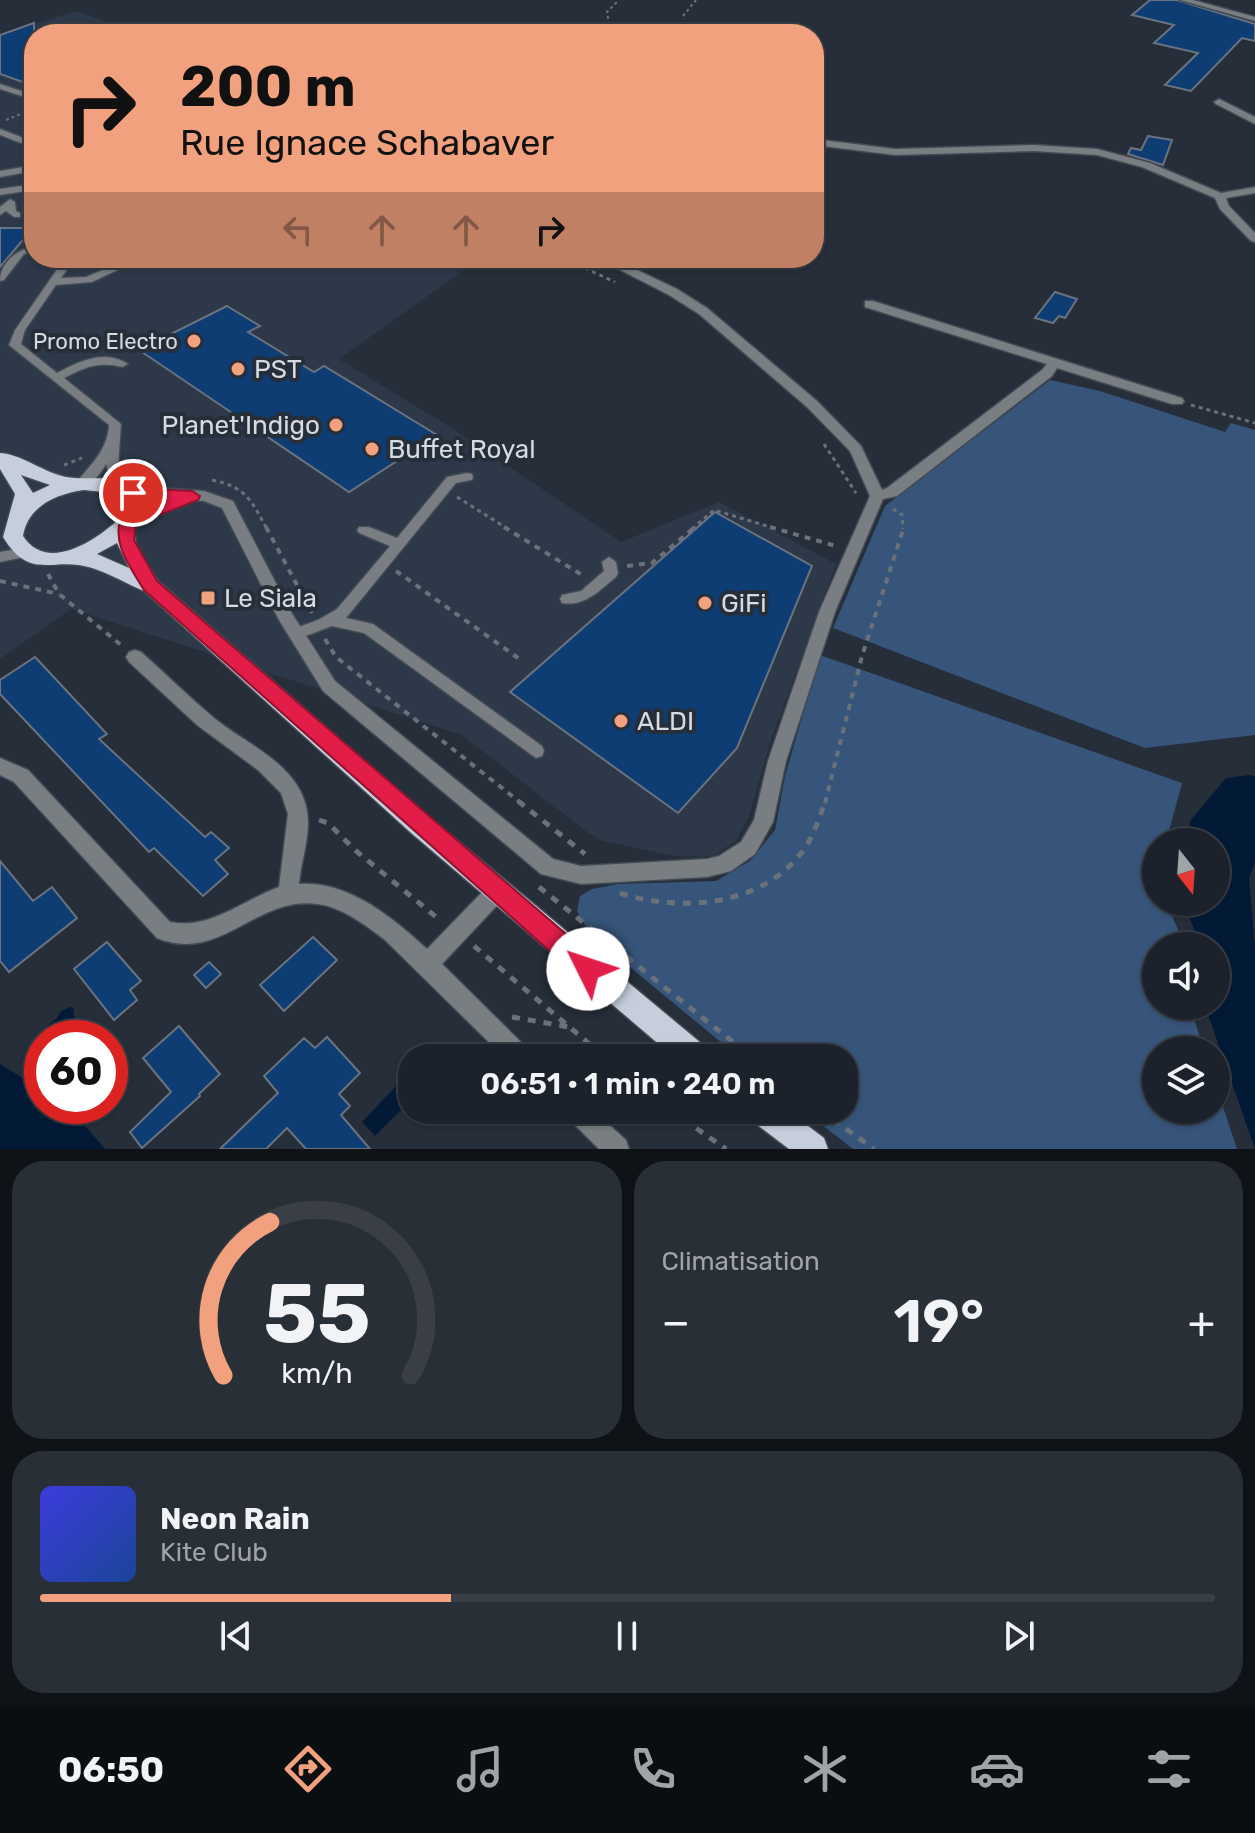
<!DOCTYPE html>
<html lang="fr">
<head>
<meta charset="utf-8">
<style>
  :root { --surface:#1c222b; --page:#292f37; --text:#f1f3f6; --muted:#a0a4a9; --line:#3a3f47; --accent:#f1a17d }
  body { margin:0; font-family:Rubik,sans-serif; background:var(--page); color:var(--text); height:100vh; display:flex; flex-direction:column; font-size:30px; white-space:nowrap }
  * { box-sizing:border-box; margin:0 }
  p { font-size:26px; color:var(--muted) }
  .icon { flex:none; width:44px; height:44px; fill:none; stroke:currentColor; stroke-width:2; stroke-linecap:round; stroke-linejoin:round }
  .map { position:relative; height:1149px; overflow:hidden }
  .side { display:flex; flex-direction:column; gap:12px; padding:12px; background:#0f1318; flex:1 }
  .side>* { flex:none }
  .hud { position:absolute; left:24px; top:24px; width:800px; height:244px; border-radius:32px; box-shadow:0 2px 6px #0004,0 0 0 2px var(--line); background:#f1a17d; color:#111; overflow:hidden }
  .needle { width:52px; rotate:163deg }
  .controls { position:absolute; left:1142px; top:828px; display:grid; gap:16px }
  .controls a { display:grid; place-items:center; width:88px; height:88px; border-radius:50%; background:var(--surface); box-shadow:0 2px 6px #0004,0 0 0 2px var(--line); font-size:40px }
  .speed { position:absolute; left:24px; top:1020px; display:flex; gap:16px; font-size:40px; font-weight:700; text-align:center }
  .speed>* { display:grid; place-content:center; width:104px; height:104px; border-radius:50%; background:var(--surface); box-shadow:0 2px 6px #0004,0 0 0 2px var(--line); line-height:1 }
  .speed .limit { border:12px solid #d22; background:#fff; color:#111 }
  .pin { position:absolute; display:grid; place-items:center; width:68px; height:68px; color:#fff; margin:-34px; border:4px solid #fff; border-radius:50%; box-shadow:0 2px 8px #0007 }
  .me { position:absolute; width:88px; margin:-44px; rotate:311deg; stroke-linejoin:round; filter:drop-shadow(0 0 6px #0008) }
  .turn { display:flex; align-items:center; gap:28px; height:168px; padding:0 24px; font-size:36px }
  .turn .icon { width:104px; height:104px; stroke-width:2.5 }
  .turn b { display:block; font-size:56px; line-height:68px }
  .lanes { display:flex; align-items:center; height:76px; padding:0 24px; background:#0003; justify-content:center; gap:40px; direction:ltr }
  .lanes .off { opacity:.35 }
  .big { font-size:60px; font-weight:600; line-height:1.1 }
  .side .tile { flex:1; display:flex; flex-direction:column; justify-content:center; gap:12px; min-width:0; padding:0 28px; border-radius:32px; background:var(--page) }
  .side .dial { align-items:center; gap:0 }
  .dial svg { height:208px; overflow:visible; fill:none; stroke:var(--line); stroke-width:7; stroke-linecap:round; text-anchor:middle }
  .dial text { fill:var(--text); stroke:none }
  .song { display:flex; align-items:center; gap:24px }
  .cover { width:96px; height:96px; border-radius:12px; background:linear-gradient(135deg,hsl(240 70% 55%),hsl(220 70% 35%)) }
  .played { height:8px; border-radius:4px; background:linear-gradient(90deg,var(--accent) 35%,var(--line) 35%) }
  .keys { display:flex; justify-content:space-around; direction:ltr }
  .heat { display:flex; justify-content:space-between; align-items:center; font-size:44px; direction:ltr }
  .side .tiles { flex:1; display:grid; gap:12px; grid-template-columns:1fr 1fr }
  .tile:last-child { grid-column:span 2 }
  .trip { position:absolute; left:398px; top:1044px; width:460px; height:80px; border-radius:32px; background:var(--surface); box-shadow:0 2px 6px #0004,0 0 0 2px var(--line); font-weight:600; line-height:80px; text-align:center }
  .menu { display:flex; height:128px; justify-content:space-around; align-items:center; background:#0b0e11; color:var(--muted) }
  .menu .icon { width:56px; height:56px }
  .menu .current { color:var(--accent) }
  .menu b { font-size:36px; color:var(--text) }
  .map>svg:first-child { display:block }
</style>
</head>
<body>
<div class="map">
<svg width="1255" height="1149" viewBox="0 0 1255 1149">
  <rect width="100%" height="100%" fill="#262e39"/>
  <path fill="#2d3949" d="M76,11L144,34H34V258H481L339,359L450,427L621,542L719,502L836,564L770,743L749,816L736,841L714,855L703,857L674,856L603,841L587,832L462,735L71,609L0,659V35Z"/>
  <g fill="#37557a">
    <path d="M1050,380L1100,391L1225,432L1231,423L1255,430V735L1145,748L833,628L885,506Z"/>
    <path d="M820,655L1182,783L1166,842H1156V902H1166L1179,932L1176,946H1156V1006H1190L1204,1050H1156V1110H1216V1086L1237,1149H853L803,1110H844V1058H740L590,934L577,911L580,896L592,889L618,884L716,881L750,861L775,830L785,776Z"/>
  </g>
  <g fill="#031a36">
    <path d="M1249,775L1255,776V862L1249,879L1255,947V1149L1205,1006H1216V946H1201L1183,902H1216V842H1186L1190,821L1226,778Z"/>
    <path d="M70,1007L74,1008L73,1014L88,1038H55L47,1026L57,1018L61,1011Z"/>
    <path d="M0,1064L42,1090V1106L69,1107L105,1149H0Z"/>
    <path d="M396,1086L410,1101L375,1136L362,1122Z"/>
  </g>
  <g fill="#0d3d73" stroke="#6a737f" stroke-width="2">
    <path d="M1150,0H1177L1255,24V41L1242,38L1191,91L1165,85L1198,53L1154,43L1174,25L1132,15Z"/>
    <path d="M34,23V86L0,74V35Z"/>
    <path d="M1148,136L1172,140L1163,165L1128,154L1131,148L1141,150Z"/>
    <path d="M0,228H33L0,267Z"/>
    <path d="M1055,292L1077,299L1065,318L1059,316L1053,323L1035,318Z"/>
    <path d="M227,306L260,326L248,332L314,372L324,366L437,435L349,492L139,350Z"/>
    <path d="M715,512L812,566L737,748L678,813L510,692Z"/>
    <path d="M35,657L107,734L99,739L205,837L211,832L229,848L215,860L228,874L203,896L154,848L149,852L0,694V680Z"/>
    <path d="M0,861L33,901L52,887L77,918L9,972L0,961Z"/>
    <path d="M313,937L337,960L284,1011L260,985Z"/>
    <path d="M107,942L141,981L130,990L137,1000L114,1020L74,969Z"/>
    <path d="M209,962L221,974L206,988L194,975Z"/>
    <path d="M179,1026L220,1074L199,1094L200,1096L142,1148L130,1132L171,1092L143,1058Z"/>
    <path d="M327,1037L360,1073L339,1094L350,1106L341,1115L370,1149H306L287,1128L266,1149H220L278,1093L264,1076L304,1038L315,1048Z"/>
  </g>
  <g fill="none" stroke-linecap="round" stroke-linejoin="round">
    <defs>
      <g id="service">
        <path d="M0,84L34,95V100L0,89Z"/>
        <path d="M0,129L34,142V148L0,135Z"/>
        <path d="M34,165V171L0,177V171Z"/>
        <path d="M34,184V190L0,195V189Z"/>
        <path d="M10,199L15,202L16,211L20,213V217H14L6,211L0,215V207Z"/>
        <path d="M34,246V252L24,254L4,280L0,281C0,262 17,250 34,246Z"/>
        <path d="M65,258H75L61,278L86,277L130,258H143L92,282L56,285L25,330L21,344L57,373C79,361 105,349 128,364L122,367C99,361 85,367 64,378L121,424L118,468L125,488L119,492L113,488L106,464C101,473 93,484 82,487L76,483C91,464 107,451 109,425L9,345L15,330Z"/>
        <path d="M467,473L472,474L473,477L472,480L456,483L346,618L373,624L542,746L544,751L542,756L536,758L364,633L332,626L295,640L290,638L288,634L290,630L318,620L337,609L390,546L359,533L357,530L359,527H369L397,538L447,477Z"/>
        <path d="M24,548L29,550L31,553L29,556L0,562V552Z"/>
        <path d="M609,557L616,562L618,573L616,577C600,590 585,607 562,603L560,599L562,595L581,591L604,571L602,562Z"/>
      </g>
      <g id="minor">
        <path d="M678,25L681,29L658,34H643Z"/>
        <path d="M1219,99L1255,117V124L1216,104L1214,102Z"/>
        <path d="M814,139L895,149L1034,145L1097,149L1150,163L1221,193L1255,187V193L1226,198L1229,206L1255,233V242L1251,241L1220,209L1215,198L1142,167L1097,155L1034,151L895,155L814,145Z"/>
        <path d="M597,258H612L677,289L707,308L817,401L861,446L882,490L887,488L1042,370L1047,364L865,307V301H873L1182,398L1184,401L1182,404H1172L1057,368L1052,376L897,496L883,499L835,612L786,761L773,822L755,854L731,871L707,877L581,884L541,874L323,691L279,620L222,508L204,501L186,500L184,505L133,524H123L120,520L123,516L169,499L118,495L116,491L123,486L204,491L233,501L291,612L335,681L553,859L581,866L707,859L719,856L741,842L754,820L768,761L819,612L870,496L850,451L807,407L699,314L669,295Z"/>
        <path d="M135,650L141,652C166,674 189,697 214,718C247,745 299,764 307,811C311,835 301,860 299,884C348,880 393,918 427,949L491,883L498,880L505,883L508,890L505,897L442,964L529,1050L533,1058H505L384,939C368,927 351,914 331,907C261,885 225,966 157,938L14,782L0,775V758L28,770L170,922C210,930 243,900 279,887L288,814L281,793L258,770L197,725L129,662L126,657L129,652Z"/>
        <path d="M564,1110H593L626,1140L629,1149H599L568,1118Z"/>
      </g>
      <path id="tertiary" d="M1180,0H1193L1255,17V21Z"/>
      <g id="primary">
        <path d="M0,453C26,455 48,477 75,478C96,480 125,472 137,495C144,511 133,522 135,537C136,553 150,568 158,581L428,816L707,1048L711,1058H675L410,832L144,591C127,584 109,573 92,568C53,555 31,583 3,537L15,494L0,469ZM21,475L50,485L33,493ZM84,490L113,493L122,506L119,519C95,541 47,573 23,536C28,506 56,494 84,490ZM117,543L129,568L97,554Z"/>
        <path d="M748,1110H787L824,1138L828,1149H789L752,1121Z"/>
      </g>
    </defs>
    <use href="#service" stroke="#424a54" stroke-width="3"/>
    <use href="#minor" stroke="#424a54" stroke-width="3"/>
    <use href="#tertiary" stroke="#424a54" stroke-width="3"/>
    <use href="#primary" stroke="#424a54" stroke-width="3"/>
    <g stroke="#69717a" stroke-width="2" stroke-dasharray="3 3" stroke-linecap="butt">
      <path d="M683,16L696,0"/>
      <path d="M609,24L634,28"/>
      <path d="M593,34L609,24L607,12L619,0"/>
      <path d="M6,120L31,110"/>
    </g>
    <g stroke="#69717a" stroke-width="3" stroke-dasharray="4 4" stroke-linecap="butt">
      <path d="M563,258L615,282"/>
      <path d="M1191,405L1255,423"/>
      <path d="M824,444L856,493"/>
      <path d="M64,465L82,458"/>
      <path d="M212,480C246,487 251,500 267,529"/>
      <path d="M457,497L508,529"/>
      <path d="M893,509L902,515L903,529"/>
      <path d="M692,529L714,510L777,529"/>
    </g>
    <g stroke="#69717a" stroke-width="4" stroke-dasharray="6 6" stroke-linecap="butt">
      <path d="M266,527L312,613"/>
      <path d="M504,527L582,575"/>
      <path d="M770,527L836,546"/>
      <path d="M627,566L652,563L695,527"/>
      <path d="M396,571L521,660"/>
      <path d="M48,574L59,594L121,645"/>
      <path d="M0,581L59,594"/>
      <path d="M325,639L336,657L521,803"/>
      <path d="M825,803L862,656L904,527"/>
    </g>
    <g stroke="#69717a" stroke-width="5" stroke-dasharray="8 8" stroke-linecap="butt">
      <path d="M518,801L585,854"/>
      <path d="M319,820L328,823L355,850L441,921"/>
      <path d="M539,887L753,1058"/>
      <path d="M620,893C678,912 756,907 798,857C812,841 819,820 825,801"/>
      <path d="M474,946L606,1058"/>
      <path d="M512,1017L569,1027"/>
      <path d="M670,1110L726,1149"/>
      <path d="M820,1110L874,1149"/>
    </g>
    <use href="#service" fill="#797e83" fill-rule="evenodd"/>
    <use href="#minor" fill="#797e83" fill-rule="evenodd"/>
    <use href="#tertiary" fill="#797e83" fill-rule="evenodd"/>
    <use href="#primary" fill="#c5ceda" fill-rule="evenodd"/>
  </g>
  <path fill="#e11d48" stroke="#92132f" stroke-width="2" d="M133,488L192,491L200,496L198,500L136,524L134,540L157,581L597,961L601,969L597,978L588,982L580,978L144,590C131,568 110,542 122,516L164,501L127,497L125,493L127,489Z"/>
  <g fill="#f1a17d" stroke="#262e39" stroke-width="3">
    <circle cx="194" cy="341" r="8"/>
    <circle cx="238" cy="369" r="8"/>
    <circle cx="336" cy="425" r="8"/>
    <circle cx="372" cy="449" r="8"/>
    <rect x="200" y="590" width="16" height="16" rx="4"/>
    <circle cx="705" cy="603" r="8"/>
    <circle cx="621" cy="721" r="8"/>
  </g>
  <g text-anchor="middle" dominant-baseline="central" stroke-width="8" stroke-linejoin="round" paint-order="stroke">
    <g font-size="22" fill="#d5dbe1" stroke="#262e39" text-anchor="end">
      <text x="178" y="341">Promo Electro</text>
    </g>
    <g font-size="26" fill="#d5dbe1" stroke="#262e39" text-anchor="start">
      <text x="254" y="369">PST</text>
      <text x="320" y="425" text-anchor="end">Planet'Indigo</text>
      <text x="388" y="449">Buffet Royal</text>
      <text x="224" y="598">Le Siala</text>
      <text x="721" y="603">GiFi</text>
      <text x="637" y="721">ALDI</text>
    </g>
  </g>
</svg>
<div class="controls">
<a><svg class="needle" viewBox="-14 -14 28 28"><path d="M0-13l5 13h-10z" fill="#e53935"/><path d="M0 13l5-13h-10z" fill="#a0a4a9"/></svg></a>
<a><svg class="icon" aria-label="sound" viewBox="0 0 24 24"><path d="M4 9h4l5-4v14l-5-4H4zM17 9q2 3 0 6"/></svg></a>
<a><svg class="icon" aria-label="layers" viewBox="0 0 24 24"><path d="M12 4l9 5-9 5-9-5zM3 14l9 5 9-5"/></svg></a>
</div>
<div class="speed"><div class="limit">60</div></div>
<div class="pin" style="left:133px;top:493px;background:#d93025"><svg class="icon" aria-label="arrive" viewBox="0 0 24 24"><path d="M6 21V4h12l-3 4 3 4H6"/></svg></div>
<svg class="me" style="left:588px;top:969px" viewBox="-20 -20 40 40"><circle r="19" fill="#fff"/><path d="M0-13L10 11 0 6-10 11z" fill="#e11d48"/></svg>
<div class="trip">06:51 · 1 min · 240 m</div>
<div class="hud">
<div class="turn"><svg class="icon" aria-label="right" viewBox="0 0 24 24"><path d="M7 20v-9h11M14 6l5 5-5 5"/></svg><div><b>200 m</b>Rue Ignace Schabaver</div></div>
<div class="lanes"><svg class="icon off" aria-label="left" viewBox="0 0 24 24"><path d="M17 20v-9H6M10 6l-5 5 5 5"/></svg><svg class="icon off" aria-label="ahead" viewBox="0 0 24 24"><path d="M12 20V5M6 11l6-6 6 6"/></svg><svg class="icon off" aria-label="ahead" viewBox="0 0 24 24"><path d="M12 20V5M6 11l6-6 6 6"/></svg><svg class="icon" aria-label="right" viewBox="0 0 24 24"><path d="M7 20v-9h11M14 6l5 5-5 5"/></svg></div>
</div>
</div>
<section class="side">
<div class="tiles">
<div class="tile dial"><svg viewBox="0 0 100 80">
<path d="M14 69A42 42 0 1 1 86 69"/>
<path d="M14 69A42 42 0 0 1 32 10" stroke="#f1a17d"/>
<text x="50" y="56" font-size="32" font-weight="700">55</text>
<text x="50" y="72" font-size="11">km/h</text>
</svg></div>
<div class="tile"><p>Climatisation</p>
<div class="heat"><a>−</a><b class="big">19°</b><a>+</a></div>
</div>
<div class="tile">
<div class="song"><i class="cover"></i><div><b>Neon Rain</b><p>Kite Club</p></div></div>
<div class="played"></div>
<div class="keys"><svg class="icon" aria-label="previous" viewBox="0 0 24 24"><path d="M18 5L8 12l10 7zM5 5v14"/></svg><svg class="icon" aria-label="pause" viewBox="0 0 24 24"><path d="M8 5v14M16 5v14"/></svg><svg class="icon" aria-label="next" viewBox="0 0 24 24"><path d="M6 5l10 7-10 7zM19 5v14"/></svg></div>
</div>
</div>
</section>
<nav class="menu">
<b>06:50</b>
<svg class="icon current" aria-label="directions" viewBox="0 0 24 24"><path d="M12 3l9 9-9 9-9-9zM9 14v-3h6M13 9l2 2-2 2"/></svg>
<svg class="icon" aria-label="music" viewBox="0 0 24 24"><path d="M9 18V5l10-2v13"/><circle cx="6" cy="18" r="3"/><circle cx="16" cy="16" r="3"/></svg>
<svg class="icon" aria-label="phone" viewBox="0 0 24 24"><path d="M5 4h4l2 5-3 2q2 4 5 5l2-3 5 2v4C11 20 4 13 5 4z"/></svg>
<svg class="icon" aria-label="climate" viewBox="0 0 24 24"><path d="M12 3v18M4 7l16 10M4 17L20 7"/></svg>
<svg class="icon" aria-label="car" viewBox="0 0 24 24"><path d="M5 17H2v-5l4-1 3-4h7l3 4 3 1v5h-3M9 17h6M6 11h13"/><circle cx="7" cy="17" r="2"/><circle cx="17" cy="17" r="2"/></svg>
<svg class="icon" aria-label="filters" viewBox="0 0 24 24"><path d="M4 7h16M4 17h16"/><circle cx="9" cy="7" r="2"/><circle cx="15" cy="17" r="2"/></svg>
</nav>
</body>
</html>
